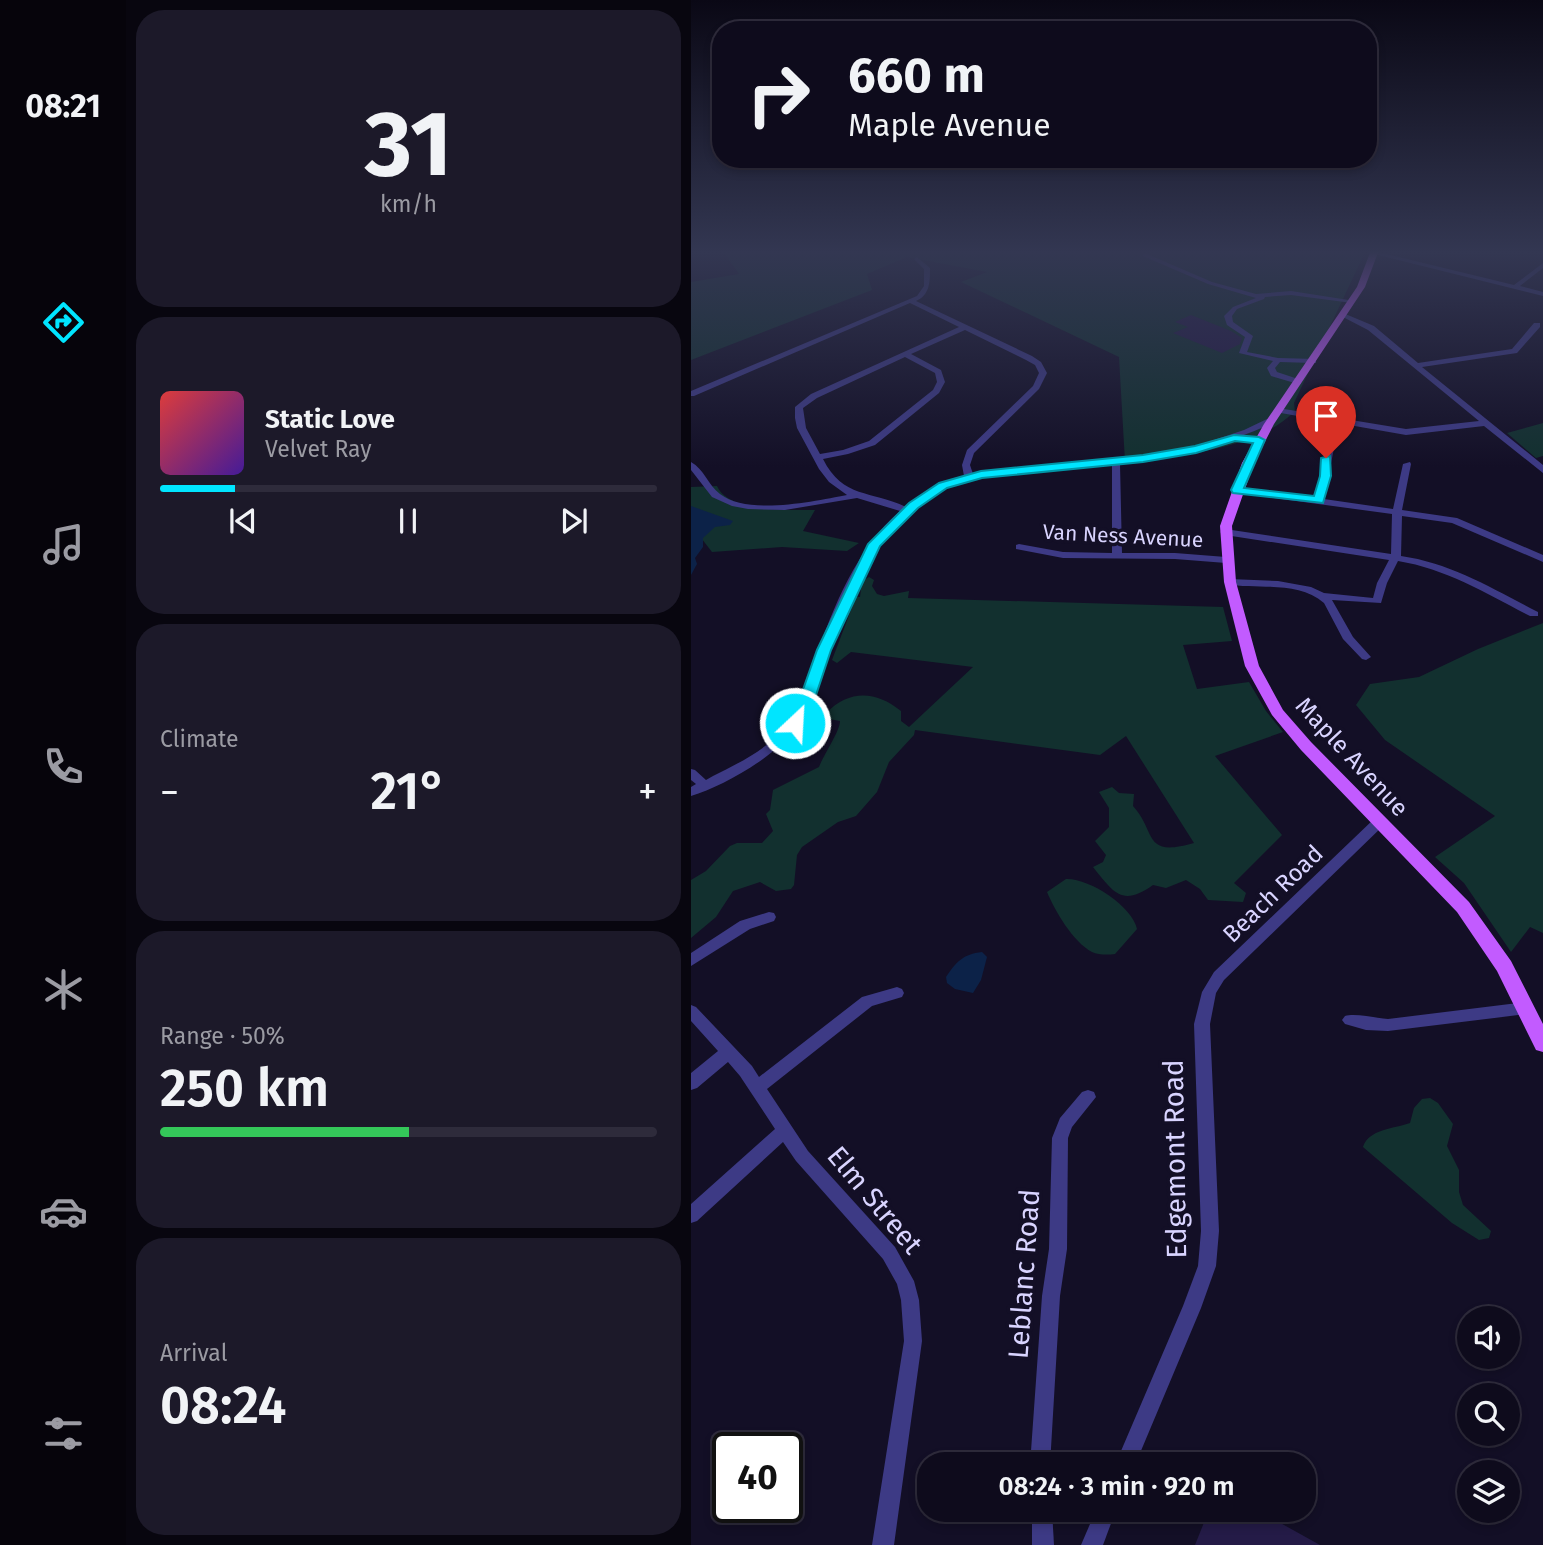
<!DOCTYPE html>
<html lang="en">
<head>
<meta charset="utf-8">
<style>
  :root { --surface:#0e0b1c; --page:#1c1929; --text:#f1f3f6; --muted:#9b9ba3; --line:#2e2b3b; --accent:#00e5ff }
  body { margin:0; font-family:"Fira Sans",sans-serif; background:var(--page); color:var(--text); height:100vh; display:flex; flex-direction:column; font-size:26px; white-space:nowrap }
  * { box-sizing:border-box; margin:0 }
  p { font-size:23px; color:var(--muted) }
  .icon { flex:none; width:38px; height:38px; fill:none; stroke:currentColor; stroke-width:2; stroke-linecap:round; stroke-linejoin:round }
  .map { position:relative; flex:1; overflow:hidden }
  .sheet { display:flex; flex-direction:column; gap:10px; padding:10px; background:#08060f; width:565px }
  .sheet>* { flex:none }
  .hud { position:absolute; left:21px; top:21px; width:665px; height:147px; border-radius:28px; box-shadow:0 4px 10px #0003,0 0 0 2px var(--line); background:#0e0b1c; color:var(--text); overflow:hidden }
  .buttons { position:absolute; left:766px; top:1306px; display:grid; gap:14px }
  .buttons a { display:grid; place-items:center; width:63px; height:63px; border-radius:50%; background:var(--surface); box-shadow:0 4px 10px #0003,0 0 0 2px var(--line); font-size:35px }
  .speed { position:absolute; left:21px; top:1432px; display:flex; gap:14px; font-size:35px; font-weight:700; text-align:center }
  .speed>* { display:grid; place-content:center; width:91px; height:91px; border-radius:50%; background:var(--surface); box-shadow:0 4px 10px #0003,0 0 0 2px var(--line); line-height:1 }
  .speed .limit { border:4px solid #111; border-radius:10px; background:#fff; color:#111 }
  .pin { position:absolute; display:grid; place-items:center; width:60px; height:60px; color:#fff; margin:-72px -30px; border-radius:50% 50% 50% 0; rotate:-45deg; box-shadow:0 0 7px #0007 }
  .pin .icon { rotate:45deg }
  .me { position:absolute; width:77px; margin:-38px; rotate:25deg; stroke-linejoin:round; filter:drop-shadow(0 0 5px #0008) }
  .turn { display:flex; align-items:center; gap:24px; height:147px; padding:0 21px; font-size:32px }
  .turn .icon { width:91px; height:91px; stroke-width:2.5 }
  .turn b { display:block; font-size:49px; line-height:60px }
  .big { font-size:52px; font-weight:600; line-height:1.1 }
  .sheet .card { flex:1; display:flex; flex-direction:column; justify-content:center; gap:10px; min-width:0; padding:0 24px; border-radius:28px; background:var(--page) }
  .sheet .dial { align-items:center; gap:0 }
  .dial b { font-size:91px; line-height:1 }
  .song { display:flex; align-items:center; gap:21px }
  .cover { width:84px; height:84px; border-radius:10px; background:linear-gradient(135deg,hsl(0 70% 55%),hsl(260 70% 35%)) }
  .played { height:7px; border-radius:4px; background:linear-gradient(90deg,var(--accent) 15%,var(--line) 15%) }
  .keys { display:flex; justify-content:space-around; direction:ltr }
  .heat { display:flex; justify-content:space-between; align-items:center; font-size:38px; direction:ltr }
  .charge { height:10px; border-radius:5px; background:linear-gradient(90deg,#34c759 50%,var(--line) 0) }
  .trip { position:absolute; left:226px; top:1452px; width:399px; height:70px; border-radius:28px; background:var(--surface); box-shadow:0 4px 10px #0003,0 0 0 2px var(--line); font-weight:600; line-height:70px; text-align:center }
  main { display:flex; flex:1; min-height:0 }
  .dock { display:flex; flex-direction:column; width:126px; justify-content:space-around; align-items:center; background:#06040b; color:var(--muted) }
  .dock .icon { width:49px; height:49px }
  .dock .current { color:var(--accent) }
  .dock b { font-size:32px; color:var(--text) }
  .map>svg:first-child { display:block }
</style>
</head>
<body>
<main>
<nav class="dock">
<b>08:21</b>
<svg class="icon current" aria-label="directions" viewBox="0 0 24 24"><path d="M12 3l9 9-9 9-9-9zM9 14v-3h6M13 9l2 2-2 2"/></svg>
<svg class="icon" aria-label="music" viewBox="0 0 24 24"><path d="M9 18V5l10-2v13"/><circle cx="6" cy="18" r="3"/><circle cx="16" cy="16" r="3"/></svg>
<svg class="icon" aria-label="phone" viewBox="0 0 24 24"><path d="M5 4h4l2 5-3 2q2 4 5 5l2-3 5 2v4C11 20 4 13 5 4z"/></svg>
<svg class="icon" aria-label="climate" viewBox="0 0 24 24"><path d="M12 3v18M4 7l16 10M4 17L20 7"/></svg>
<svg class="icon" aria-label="car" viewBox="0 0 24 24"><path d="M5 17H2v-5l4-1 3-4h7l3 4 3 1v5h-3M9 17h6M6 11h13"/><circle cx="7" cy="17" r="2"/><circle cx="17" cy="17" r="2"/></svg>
<svg class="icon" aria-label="filters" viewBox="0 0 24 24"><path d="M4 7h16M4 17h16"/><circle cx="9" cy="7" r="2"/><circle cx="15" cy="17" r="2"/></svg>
</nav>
<section class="sheet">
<div class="card dial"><b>31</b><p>km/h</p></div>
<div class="card">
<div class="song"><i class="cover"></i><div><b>Static Love</b><p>Velvet Ray</p></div></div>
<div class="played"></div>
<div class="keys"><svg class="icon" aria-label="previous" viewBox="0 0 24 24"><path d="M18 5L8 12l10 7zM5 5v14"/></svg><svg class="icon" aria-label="pause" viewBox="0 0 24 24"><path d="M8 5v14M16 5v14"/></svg><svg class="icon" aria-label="next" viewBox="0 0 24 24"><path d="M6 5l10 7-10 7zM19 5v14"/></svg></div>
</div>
<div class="card"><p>Climate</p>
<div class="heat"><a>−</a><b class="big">21°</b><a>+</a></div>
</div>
<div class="card"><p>Range · 50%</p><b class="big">250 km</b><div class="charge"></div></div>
<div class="card"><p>Arrival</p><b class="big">08:24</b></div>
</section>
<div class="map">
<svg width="852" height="1545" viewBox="0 0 852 1545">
  <rect width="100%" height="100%" fill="#130f26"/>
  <g fill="#12302f">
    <path d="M31,250H675L603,403L604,411C564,451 488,455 434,462L428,357L270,282L296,272L216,257L176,274L181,290L0,360V282L48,274Z"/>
    <path d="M852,423V456L845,458L816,433Z"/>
    <path d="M26,486C38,513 98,510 124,510L112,531L168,543L156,551L91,547L21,552L0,525V487Z"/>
    <path d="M178,577L183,580L181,586L186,594L193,596L218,591L217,598L532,607L541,641L492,645L506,689L558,682L575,711L592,732L524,756L591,835L543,883L555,893L552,902L517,900L509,889L495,880L475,888L462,885C431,907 423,893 402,867L412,862L415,855L404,841L418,827V808L408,792L421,787L428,793L443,794L442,806C466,832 451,858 503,843L435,736L409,755L224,730L223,735L198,762L186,792L165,816L147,822L111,847L106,855L103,885L100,889L85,891L69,882L42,891L25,917L0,938V880L15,871L39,846L46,843H71L82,831L75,814L79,810L82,790L128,767C133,754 149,731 149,721L138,719L135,713C158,690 184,690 210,711V721L218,727L282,667L160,652L146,663L141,660L165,597H169L171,581Z"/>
    <path d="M852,623V933L839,927L820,952L773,883L744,857L804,816L694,740L665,705L679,684L728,677L787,649Z"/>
    <path d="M375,879C398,878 441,906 446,929L424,954C417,955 407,955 401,952C382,942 364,911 356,892Z"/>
    <path d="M739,1098L747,1103L762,1124L756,1146L768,1170V1192L772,1205L800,1231L798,1238L788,1240L761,1223L672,1147C678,1129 702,1129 719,1123L723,1108L731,1099Z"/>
  </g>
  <g fill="#0c2248">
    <path d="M0,506L42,521L39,525L24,527L12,538V547L4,558L6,564L0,575Z"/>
    <path d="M291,952L296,957L290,980L282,993L264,989L256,983L255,977C265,962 272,954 291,952Z"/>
  </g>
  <g fill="#241b47">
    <path d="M500,315L540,331L551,338L549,344L531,353L482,333L497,327L484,322Z"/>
    <path d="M518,1510H566L629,1545H504Z"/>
  </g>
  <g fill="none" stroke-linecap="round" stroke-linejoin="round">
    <g fill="#3d3a85" fill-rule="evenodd">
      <path d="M667,250H679L823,285L852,263V268L829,286L852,292V296Z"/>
      <path d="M452,254H456L521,282L565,294L600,291L664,301L661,303L600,295L574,297L573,299L546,309L541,316L542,322L562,336L556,352L587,358L625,359V363H622L589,362L584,368L586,372L610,380V384H607L580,376L576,368L582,361L548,353L554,337L536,325L533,316L542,307L565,298L517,284L452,256Z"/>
      <path d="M226,257L239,268C239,282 239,295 225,301L341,356L350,362L356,373L348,389L283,453L279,465L282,474L308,469L390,463L463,454L508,445L553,430L576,419H582V423C533,445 483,458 429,464L431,553H484L535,557L540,560L535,563L484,559L372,558L325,549V545L328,544L372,552L421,553V465C366,472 304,465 253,490C187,521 157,594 135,659C127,681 122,704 109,723C90,753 34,786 0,796V787L5,784L0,780V769L4,770L15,780L22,776C50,762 81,747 100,720C112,702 116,680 124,660C142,607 166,548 209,511L166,498L94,510L57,509L41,506L21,497L0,470V462C13,469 17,485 29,494C57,516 124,501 156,495L138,482L128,469L106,428L104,418V407L120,394L268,327L219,303L3,396H0V391L226,296L233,286V269L223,259ZM274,330L335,360L344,365L348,373L342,386L276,450L271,465L273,476L246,486L215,507C180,490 152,499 132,459L157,454L184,445L248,393L254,382L250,370L220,354ZM214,357L244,373L246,382L242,390L178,441L152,450L129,454L115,428L112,408L126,398Z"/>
      <path d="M652,313L683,326L727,363L821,349L843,323H849V327L826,353L731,367L852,465V473L793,426L715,435L584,412V408H587L715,429L788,421L677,330L650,316V314Z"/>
      <path d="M639,445L643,448L633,499L702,509L712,464L719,462L720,464L711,510L766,518L852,555V562L761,523L711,516L710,556C760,563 802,589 847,612V616H839C796,594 756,569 707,561L696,583L690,603L641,600L662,637L680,657L675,660L671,659L652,639L633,603C606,580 567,590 535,584V580L539,579L587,581L620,587L633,593L682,598L686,583L698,560L534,535L529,532L534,529L700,554L701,514L546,493L541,490L546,487L624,498L635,448Z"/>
      <path d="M689,816L694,818L695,821L694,824L533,980L525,993L519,1024L528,1231L525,1266L510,1308L444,1465H424L492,1306L507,1266L510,1231L503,1024L511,992L523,972L684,818Z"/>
      <path d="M78,912L83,913L85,917L83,921L59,929L0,966V953L49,921Z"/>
      <path d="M206,987L211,989L213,993L211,997L181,1006L76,1089L117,1151L204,1247L223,1281L228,1300L231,1341L203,1545H181L213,1341L210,1300L206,1284L192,1259L105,1161L92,1142L6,1221L0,1223V1204L84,1129L49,1076L37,1062L6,1088L0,1090V1073L27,1051L0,1021V1005L5,1007L61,1066L68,1077L171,997Z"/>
      <path d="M836,1002L841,1004L843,1008L841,1012L836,1014L697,1031L675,1030L654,1024L651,1020L654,1016C664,1013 685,1018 697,1019Z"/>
      <path d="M397,1090L403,1092L405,1097L381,1127L377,1138L376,1249L369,1296L359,1465H339L351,1296L358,1249L361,1138L369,1118L391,1092Z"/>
      <path d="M341,1510H361L363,1545H341Z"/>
      <path d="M405,1510H425L412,1545H390Z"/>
    </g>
    <path fill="#c25bff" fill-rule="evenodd" d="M680,250H688L674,287L583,424L563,463L541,526L545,582L568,666L592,710L620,742L778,902L820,961L852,1024V1052L845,1050L806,971L766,912L610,750L581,715L554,666L533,582L529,526L551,463L573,424L666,287Z"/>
  </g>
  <linearGradient id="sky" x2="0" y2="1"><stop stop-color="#0a0815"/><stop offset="0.54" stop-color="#333752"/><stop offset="1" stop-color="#333752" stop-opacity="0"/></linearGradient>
  <rect width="852" height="467" fill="url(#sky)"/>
  <path fill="#00e5ff" stroke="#0095a6" stroke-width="2" d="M543,435L568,437L574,440L553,488L623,496L629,476L630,458L639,456L640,476L632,503L542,493L540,490L562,443L544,441L505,453L452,462L291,478L256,488L227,508L189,546L140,650L124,698L109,726H98L96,723L109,698L126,650L177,544L218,503L248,483L290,471L452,455L504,446Z"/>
  <g text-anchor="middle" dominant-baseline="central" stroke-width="7" stroke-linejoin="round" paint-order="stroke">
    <g font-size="21" fill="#d9d4ff" stroke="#130f26">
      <text transform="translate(432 536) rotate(3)">Van Ness Avenue</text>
    </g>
    <g font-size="24" fill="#d9d4ff" stroke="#130f26">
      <text transform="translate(661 757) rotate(47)">Maple Avenue</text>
      <text transform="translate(582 894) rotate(-44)">Beach Road</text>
    </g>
    <g font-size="28" fill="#d9d4ff" stroke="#130f26">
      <text transform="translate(484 1159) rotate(-91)">Edgemont Road</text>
      <text transform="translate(184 1200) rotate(50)">Elm Street</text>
      <text transform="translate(333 1274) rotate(-86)">Leblanc Road</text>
    </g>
  </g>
</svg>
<div class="buttons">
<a><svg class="icon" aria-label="sound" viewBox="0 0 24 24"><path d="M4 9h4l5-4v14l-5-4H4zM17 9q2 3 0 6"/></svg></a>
<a><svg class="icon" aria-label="search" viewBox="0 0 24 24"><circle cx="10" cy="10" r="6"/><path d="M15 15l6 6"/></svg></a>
<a><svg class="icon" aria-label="layers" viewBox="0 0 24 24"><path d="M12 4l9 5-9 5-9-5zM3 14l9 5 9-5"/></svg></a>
</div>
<div class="speed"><div class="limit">40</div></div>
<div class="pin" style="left:635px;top:458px;background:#d93025"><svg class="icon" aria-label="arrive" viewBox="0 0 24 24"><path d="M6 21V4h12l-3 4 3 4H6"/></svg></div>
<svg class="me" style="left:104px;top:723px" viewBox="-20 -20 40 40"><circle r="17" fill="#00e5ff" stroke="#fff" stroke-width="3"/><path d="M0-11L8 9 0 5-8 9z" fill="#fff"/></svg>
<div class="trip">08:24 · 3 min · 920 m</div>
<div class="hud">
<div class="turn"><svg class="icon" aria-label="right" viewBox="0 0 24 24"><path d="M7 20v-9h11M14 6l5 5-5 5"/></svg><div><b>660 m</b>Maple Avenue</div></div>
</div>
</div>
</main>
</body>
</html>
